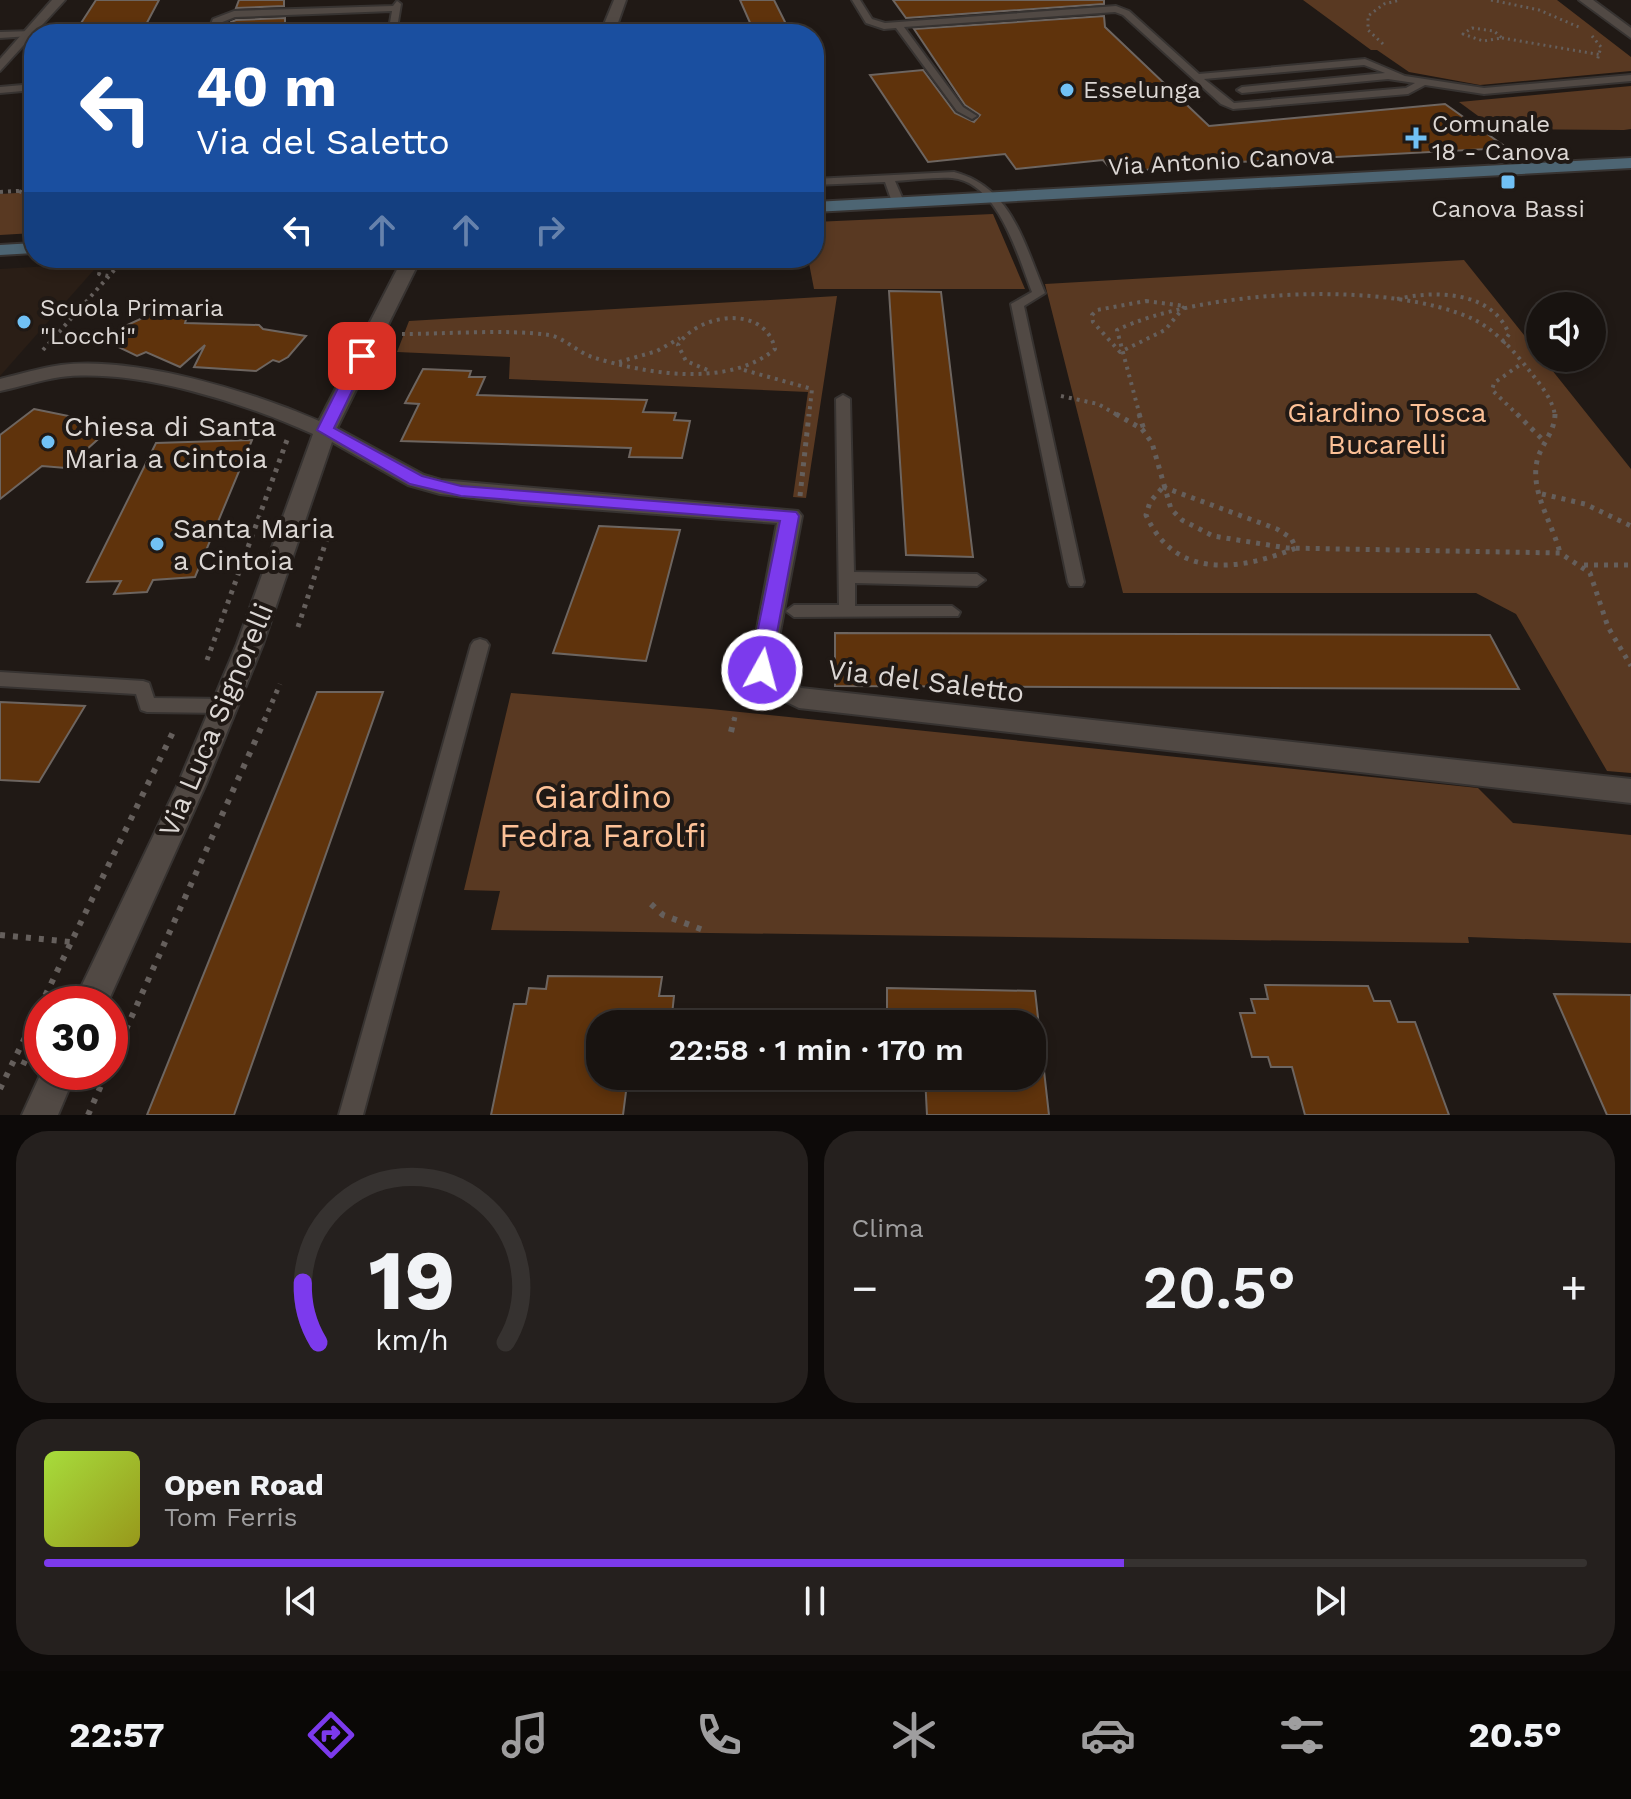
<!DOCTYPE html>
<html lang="it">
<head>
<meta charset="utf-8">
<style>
  :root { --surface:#181310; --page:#25201e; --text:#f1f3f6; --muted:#9f9e9f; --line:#363230; --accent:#7c3aed }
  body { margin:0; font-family:"Work Sans",sans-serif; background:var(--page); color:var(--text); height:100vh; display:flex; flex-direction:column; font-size:30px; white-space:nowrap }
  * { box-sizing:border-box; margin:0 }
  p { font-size:26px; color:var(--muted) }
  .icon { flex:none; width:44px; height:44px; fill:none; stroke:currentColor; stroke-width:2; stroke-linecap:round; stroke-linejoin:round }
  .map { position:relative; height:1115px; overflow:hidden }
  .side { display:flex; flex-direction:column; gap:16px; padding:16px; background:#0d0a09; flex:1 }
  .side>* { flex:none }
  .banner { position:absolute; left:24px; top:24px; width:800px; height:244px; border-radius:32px; box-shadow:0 4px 12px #0003,0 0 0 2px var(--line); background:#1a4fa0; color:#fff; overflow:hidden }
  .controls { position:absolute; left:1526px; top:292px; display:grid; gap:16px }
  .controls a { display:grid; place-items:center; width:80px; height:80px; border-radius:50%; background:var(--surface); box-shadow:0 4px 12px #0003,0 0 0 2px var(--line); font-size:40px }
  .speed { position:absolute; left:24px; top:986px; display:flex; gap:16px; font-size:40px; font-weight:700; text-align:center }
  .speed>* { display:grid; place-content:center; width:104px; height:104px; border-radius:50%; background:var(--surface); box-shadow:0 4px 12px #0003,0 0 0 2px var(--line); line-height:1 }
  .speed .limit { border:12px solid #d22; background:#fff; color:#111 }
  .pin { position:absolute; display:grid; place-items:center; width:68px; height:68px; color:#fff; margin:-34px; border-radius:16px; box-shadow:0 4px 12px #0006 }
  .me { position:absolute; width:88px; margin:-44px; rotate:7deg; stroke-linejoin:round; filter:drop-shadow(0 0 6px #0008) }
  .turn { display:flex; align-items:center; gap:28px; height:168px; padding:0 40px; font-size:36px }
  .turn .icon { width:104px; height:104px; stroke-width:2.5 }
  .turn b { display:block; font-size:56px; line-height:68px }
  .lanes { display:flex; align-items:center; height:76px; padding:0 40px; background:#0003; justify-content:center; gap:40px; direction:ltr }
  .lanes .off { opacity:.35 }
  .big { font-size:60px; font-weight:600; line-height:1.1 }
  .side .tile { flex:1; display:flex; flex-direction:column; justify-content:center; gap:12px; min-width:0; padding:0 28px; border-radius:32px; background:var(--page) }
  .side .dial { align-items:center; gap:0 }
  .dial svg { height:208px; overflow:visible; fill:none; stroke:var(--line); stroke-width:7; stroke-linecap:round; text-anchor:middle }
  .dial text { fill:var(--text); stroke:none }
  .song { display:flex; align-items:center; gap:24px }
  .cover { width:96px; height:96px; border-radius:12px; background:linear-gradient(135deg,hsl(80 70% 55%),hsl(60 70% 35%)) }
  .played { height:8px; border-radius:4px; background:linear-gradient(90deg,var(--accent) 70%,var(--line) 70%) }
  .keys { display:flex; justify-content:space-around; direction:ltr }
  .heat { display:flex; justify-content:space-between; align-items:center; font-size:44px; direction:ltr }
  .side .tiles { flex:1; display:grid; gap:16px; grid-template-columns:1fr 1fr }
  .tile:last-child { grid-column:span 2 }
  .trip { position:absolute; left:586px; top:1010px; width:460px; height:80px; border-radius:32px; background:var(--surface); box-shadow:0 4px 12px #0003,0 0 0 2px var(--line); font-weight:600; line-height:80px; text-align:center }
  .menu { display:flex; height:128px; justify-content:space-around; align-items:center; background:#0a0806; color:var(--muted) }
  .menu .icon { width:56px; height:56px }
  .menu .on { color:var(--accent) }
  .menu b { font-size:36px; color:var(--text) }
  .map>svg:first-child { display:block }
</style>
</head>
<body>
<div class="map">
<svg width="1631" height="1115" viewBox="0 0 1631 1115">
  <rect width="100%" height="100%" fill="#201915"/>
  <path fill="#2a1e16" d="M100,263L0,376V269Z"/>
  <g fill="#593922">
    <path d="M1303,0H1557L1631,57V71L1480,85L1409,72L1377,50H1371Z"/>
    <path d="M1631,86V129L1624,130L1496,129L1459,102Z"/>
    <path d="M34,192V233L0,235V194Z"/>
    <path d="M993,214L1025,289H814L808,258H814V222Z"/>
    <path d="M1464,260L1631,469V773L1607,771L1516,614L1476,593H1123L1045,284Z"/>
    <path d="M837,296L806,498L793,497L808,392L509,379L510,357L397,352L409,321Z"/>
    <path d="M511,693L711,709L1478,788L1513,823L1631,835V943L1468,937L1469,943L491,930L500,891L464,890Z"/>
  </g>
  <g fill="#5f330c" stroke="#6d6560" stroke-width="2">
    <path d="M96,0H159L141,34H74Z"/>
    <path d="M239,0H284V6L236,8Z"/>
    <path d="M740,0H774L791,34H755Z"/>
    <path d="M893,0H1104V4L906,18Z"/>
    <path d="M1104,16L1105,27L1209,126L1445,104L1507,148L1163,166L1138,172L1109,167L1103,160L1016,169L1005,154L928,162L870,75L923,70L955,113L974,122L980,115L965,105L914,29Z"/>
    <path d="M285,18V34H227L231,22L236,20Z"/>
    <path d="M889,291L941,292L973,557L906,555Z"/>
    <path d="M188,313L185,323L259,325L263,329L306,336L288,357L279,362L273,360L256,371L194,367L205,345L180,367L146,352L137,356L110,343L125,326L149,315Z"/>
    <path d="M423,369L471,371L469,377H485L477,395L647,400L643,412L676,413L674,420L690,421L682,458L629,457L631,448L401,441L419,404L405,403Z"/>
    <path d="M34,409L103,423L95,430L106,432L66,468L42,466L0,499V435Z"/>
    <path d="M252,440L195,577L153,580L147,592L114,594L121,581L87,582L156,443Z"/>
    <path d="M599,526L680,530L646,661L553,653Z"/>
    <path d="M835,633L1490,635L1519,689L835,686Z"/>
    <path d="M317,692H383L234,1115H147Z"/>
    <path d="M0,702L85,706L39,782L0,780Z"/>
    <path d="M548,976L662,977L659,996H674L671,1024H600V1076H628L623,1115H491L514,1004H526L529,988L546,989Z"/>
    <path d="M1265,985L1368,986L1374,1001H1390L1398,1022H1415L1449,1115H1305L1292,1067H1271L1268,1057H1252L1240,1013H1255L1251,999H1268Z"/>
    <path d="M887,988L1035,991L1049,1115H927L925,1076H1032V1024H887Z"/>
    <path d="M1554,994L1631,995V1115H1607Z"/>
  </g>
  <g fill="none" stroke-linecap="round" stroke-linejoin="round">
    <defs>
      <g id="lane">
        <path d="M852,0H860L872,19L885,23L1116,6L1129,11L1199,74L1365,59L1405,76L1484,88L1631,75V81L1484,94L1425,85L1408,94L1233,109L1221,104L1123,15L1115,12L904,27L963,107L977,116L972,119L957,111L896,28L884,29L866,23ZM1364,65L1385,73L1242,87L1237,90L1242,93L1388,79L1415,83L1406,88L1234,103L1204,79Z"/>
        <path d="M397,1L401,4L396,34H388L392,11L235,17L220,23L215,34H207L213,19L234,11L393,6Z"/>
        <path d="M33,31L34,33L30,36L0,38V32Z"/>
        <path d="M34,84V90L0,93V87Z"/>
        <path d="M954,172C1012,187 1024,244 1045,293L1024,306L1084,582L1082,586H1070L1068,582L1011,304L1032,292C1018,256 998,182 952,178C934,177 914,180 895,181L904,202L898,205L892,202L885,182L814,185V179Z"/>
        <path d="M843,395L850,399L854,572L977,574L985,580L977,586L855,583V606H952L960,612L958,616L794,617L786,611L794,605H839L836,399Z"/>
        <path d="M480,639L486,641L489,645L363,1115H339L471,645L474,641Z"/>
        <path d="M0,672L143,681L149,683L154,698L224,699L230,701L233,706L230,711L224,713L147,712L141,710L136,694L0,686Z"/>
      </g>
      <g id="street">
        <path d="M52,0H65L0,71V59Z"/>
        <path d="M614,0H626L614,34H600Z"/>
        <path d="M1579,0H1593L1631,28V38Z"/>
        <path d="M403,258H421L337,428L424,475L441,480L798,511L802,516L775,658L778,672L801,688L1631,779V803L799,708L764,691L750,666L777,523L522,504L440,494L408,485L332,442L263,644L206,784L107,1004H73L178,784L237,644L313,434C244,403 137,368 61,377C40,380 20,387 0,391V379C20,374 40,368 61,365C135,356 250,391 319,421Z"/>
        <path d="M42,1071L76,1072L58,1115H22Z"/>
      </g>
      <g id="secondary">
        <path d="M1631,158V168L814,212V202Z"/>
        <path d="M34,243V253L0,255V245Z"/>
      </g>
    </defs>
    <use href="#lane" stroke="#373331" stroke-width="4"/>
    <use href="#street" stroke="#373331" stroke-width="4"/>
    <use href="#secondary" stroke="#373331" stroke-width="4"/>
    <g stroke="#655f5c" stroke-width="3" stroke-dasharray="2 4" stroke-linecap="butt">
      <path d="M1491,0L1539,10L1581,28"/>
      <path d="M1472,28L1494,31L1502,38L1483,41L1463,34Z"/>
      <path d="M1592,36L1601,47L1597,61"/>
      <path d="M1502,38L1602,55"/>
      <path d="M1383,44L1368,30V16L1384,4L1400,0"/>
    </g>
    <g stroke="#655f5c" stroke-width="4" stroke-dasharray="3 5" stroke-linecap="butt">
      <path d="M19,191L34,198"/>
      <path d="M0,192L34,190"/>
      <path d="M106,258L99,274L108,276"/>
      <path d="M1397,299C1436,290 1492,291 1509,334L1503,344"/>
      <path d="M1146,301L1185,306L1165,330L1120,352L1093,322L1092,315L1097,310Z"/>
      <path d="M402,334C445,334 508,329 549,335C565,338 577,352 592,357C646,374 729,388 775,349C765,304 699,313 678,345L686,361L710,371"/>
      <path d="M43,350L125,258"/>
      <path d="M619,362L657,351L680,338"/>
      <path d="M744,370L812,389L809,416"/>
      <path d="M1061,396L1098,404L1119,416"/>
      <path d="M1140,416L1117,330C1200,290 1390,279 1475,320C1496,331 1514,351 1528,369C1539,383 1553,399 1555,416"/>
      <path d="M1519,416L1492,390L1494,383L1521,364"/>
    </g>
    <g stroke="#655f5c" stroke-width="5" stroke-dasharray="4 6" stroke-linecap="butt">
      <path d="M1116,414L1142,429L1152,443L1171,509L1182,520L1213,536L1287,548L1560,553L1590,573L1608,627L1631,666"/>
      <path d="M1139,414L1145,433"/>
      <path d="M1517,414L1545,442"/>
      <path d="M1555,414C1555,432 1541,444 1537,461C1530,492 1553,524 1560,553"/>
      <path d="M1163,487L1277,529L1291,538L1296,548C1239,571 1175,580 1146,515L1150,502Z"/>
      <path d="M1542,494L1585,504L1631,526"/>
      <path d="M800,496L809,414"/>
      <path d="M1584,565H1631"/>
      <path d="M298,627L331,526"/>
      <path d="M207,660L287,440"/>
      <path d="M264,721L280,684"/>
      <path d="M734,721L736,712"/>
    </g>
    <g stroke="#655f5c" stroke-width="6" stroke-dasharray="5 8" stroke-linecap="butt">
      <path d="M731,732L734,719"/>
      <path d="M651,904L663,915L706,931"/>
      <path d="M0,935L71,942"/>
      <path d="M23,1065L42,1026"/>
      <path d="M110,1065L265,719"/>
      <path d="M0,1089L174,730"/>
      <path d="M88,1115L107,1072"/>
    </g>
    <use href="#lane" fill="#514944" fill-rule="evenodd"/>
    <use href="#street" fill="#514944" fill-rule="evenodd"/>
    <use href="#secondary" fill="#4d6573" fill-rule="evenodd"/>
  </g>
  <path fill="#7c3aed" stroke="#51269a" stroke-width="2" d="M362,352L369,356L334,428L422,476L461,486L796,512L799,516L769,675H755L752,658L780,521L461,496L410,484L317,430L354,356Z"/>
  <g fill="#71c1f5" stroke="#201915" stroke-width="3">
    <circle cx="1067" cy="90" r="8"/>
    <path d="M1412 126h8v8h8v8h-8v8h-8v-8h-8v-8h8z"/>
    <rect x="1500" y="174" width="16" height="16" rx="4"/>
    <circle cx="24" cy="322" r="8"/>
    <circle cx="48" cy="442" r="8"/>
    <circle cx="157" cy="544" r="8"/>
  </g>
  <g text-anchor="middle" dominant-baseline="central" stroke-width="8" stroke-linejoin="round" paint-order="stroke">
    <g font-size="24" fill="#dcd7d4" stroke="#201915" text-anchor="start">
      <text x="1083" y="90">Esselunga</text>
      <text x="1432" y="124">Comunale<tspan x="1432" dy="28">18 - Canova</tspan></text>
      <text x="1508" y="209" text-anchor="middle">Canova Bassi</text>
      <text x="40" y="308">Scuola Primaria<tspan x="40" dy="28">"Locchi"</tspan></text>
    </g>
    <g font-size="24" fill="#dcd7d4" stroke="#201915">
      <text transform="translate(1221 161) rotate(-3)">Via Antonio Canova</text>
    </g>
    <g font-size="28" fill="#fdc197" stroke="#201915">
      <text x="1387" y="412">Giardino Tosca<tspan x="1387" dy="32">Bucarelli</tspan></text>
    </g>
    <g font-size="28" fill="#dcd7d4" stroke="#201915" text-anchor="start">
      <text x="64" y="426">Chiesa di Santa<tspan x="64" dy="32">Maria a Cintoia</tspan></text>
      <text x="173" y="528">Santa Maria<tspan x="173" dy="32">a Cintoia</tspan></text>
    </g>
    <g font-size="28" fill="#dcd7d4" stroke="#201915">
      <text transform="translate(926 681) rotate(7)">Via del Saletto</text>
      <text transform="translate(216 720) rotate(-67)">Via Luca Signorelli</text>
    </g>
    <g font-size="34" fill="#fdc197" stroke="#201915">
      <text x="603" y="796">Giardino<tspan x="603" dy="39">Fedra Farolfi</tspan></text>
    </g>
  </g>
</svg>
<div class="controls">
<a><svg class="icon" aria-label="sound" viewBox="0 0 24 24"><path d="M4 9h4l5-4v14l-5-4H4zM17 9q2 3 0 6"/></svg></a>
</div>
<div class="speed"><div class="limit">30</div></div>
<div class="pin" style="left:362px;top:356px;background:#d93025"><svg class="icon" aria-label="arrive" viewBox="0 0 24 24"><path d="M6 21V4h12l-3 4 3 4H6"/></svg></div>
<svg class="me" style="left:762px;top:670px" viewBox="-20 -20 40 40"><circle r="17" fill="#7c3aed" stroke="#fff" stroke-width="3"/><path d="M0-11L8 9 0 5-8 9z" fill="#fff"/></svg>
<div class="trip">22:58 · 1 min · 170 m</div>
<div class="banner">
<div class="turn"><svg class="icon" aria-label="left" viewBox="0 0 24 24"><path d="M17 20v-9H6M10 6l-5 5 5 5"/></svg><div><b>40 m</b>Via del Saletto</div></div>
<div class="lanes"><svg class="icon" aria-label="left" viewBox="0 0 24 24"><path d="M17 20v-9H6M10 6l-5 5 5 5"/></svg><svg class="icon off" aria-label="ahead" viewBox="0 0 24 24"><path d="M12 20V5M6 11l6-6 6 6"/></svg><svg class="icon off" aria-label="ahead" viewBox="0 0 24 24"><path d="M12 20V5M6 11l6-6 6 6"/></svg><svg class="icon off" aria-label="right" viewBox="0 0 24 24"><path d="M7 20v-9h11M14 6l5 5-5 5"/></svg></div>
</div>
</div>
<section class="side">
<div class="tiles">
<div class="tile dial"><svg viewBox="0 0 100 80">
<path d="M14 69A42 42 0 1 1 86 69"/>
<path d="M14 69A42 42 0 0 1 8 46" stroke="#7c3aed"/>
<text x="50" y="56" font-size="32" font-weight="700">19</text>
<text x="50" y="72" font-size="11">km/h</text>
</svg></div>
<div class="tile"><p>Clima</p>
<div class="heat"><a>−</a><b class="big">20.5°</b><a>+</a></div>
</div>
<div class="tile">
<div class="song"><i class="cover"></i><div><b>Open Road</b><p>Tom Ferris</p></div></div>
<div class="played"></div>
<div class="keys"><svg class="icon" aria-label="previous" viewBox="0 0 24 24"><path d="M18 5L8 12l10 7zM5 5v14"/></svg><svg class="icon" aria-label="pause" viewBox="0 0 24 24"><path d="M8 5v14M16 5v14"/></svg><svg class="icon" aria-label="next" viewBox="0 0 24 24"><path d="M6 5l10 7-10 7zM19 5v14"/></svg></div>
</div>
</div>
</section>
<nav class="menu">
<b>22:57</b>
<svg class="icon on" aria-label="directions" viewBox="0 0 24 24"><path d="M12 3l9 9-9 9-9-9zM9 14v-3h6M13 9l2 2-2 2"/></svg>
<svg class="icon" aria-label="music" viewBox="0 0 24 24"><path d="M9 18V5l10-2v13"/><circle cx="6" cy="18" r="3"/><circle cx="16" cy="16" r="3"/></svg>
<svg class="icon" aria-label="phone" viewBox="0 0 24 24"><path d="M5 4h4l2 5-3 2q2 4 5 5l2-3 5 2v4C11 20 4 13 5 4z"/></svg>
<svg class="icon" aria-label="climate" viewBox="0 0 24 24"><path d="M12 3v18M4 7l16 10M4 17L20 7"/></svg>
<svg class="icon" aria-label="car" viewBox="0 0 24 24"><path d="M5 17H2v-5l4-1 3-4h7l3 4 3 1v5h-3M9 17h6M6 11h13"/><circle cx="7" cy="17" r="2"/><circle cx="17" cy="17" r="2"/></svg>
<svg class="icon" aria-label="filters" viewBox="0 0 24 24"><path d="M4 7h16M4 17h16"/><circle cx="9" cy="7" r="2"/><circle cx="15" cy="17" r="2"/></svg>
<b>20.5°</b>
</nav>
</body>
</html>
